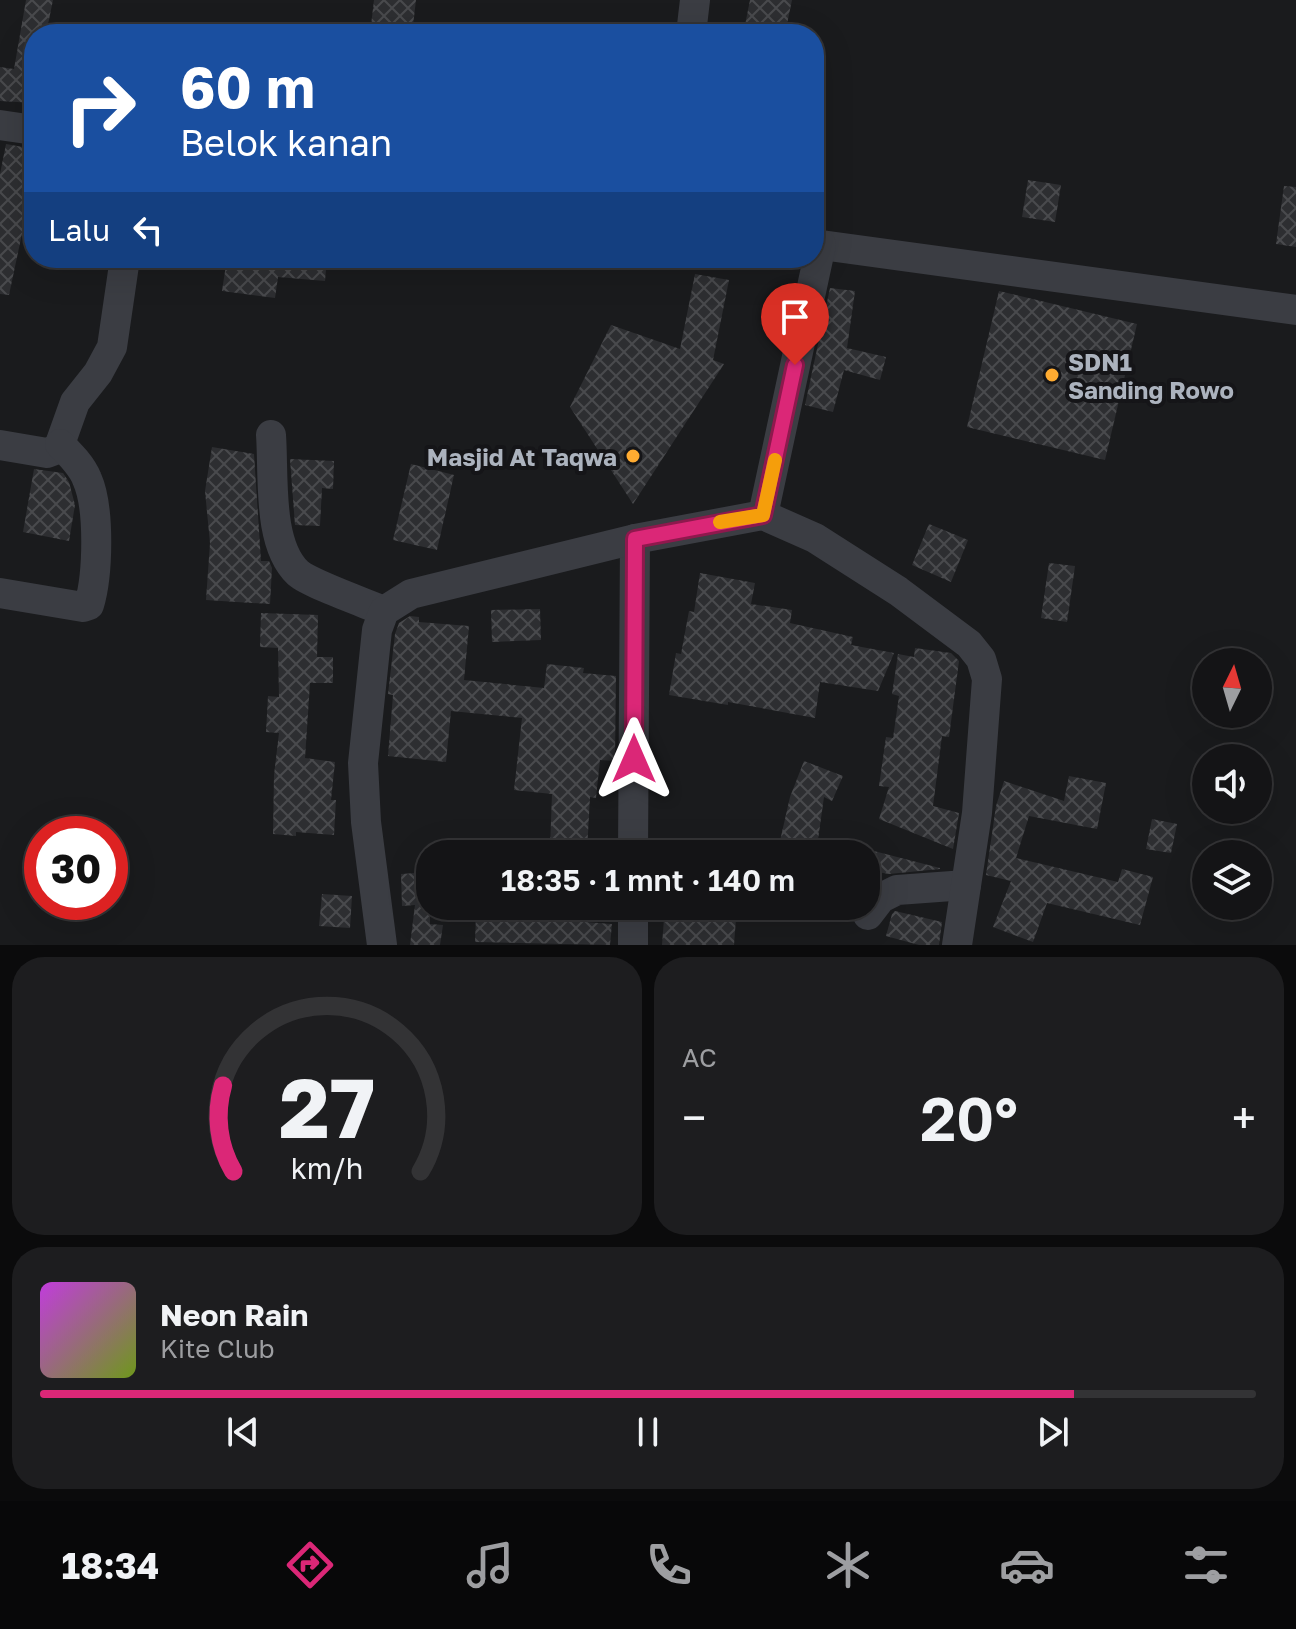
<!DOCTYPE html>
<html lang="id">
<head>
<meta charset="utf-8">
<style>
  :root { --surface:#141416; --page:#1d1d1f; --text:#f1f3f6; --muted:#9d9ea1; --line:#333335; --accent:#db2777 }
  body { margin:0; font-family:"Golos Text",sans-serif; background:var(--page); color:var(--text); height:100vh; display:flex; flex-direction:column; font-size:30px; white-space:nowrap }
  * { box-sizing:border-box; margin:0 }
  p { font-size:26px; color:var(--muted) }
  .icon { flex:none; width:44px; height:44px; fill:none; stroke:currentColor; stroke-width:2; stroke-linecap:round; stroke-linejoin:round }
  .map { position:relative; height:945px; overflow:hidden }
  .side { display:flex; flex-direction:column; gap:12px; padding:12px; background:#0b0b0c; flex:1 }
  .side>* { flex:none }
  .banner { position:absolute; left:24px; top:24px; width:800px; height:244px; border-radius:32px; box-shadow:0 8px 32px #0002,0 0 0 2px var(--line); background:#1a4fa0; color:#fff; overflow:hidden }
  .needle { width:52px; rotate:5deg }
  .controls { position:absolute; left:1192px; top:648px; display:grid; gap:16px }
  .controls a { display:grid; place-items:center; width:80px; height:80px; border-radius:50%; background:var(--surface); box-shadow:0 8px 32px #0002,0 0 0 2px var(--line); font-size:40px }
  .speed { position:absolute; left:24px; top:816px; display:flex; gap:16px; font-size:40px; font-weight:700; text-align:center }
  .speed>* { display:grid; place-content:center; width:104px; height:104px; border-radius:50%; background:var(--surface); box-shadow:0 8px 32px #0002,0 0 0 2px var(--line); line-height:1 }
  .speed .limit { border:12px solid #d22; background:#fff; color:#111 }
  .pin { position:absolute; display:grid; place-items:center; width:68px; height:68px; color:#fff; margin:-82px -34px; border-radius:50% 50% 50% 0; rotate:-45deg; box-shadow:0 0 8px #0007 }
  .pin .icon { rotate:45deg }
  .me { position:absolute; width:88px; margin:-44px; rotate:0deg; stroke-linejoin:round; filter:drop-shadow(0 0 6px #0008) }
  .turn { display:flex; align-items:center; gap:28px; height:168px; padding:0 24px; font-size:36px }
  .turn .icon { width:104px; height:104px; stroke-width:2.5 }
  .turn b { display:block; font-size:56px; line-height:68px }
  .then { display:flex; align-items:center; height:76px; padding:0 24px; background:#0003; gap:16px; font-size:30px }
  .big { font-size:60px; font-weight:600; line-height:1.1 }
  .side .widget { flex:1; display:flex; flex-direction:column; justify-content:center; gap:12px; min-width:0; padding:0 28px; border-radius:32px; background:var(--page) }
  .side .dial { align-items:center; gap:0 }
  .dial svg { height:208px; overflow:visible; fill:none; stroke:var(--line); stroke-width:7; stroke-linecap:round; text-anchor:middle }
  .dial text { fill:var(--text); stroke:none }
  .song { display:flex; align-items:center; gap:24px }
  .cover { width:96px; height:96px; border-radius:12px; background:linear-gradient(135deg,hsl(290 70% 55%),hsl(80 70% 35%)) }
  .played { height:8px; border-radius:4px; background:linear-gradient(90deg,var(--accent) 85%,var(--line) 85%) }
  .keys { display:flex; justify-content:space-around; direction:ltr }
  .heat { display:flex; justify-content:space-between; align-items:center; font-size:44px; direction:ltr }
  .side .tiles { flex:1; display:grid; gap:12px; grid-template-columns:1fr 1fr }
  .widget:last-child { grid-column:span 2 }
  .trip { position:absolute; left:416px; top:840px; width:464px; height:80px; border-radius:32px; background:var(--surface); box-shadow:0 8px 32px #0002,0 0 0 2px var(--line); font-weight:600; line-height:80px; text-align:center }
  .menu { display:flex; height:128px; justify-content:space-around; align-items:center; background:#080809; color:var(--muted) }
  .menu .icon { width:56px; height:56px }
  .menu .active { color:var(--accent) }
  .menu b { font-size:36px; color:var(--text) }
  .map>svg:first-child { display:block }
</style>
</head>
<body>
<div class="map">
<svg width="1296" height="945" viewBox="0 0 1296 945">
  <defs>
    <pattern id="building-cross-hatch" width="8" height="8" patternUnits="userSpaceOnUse" patternTransform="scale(2)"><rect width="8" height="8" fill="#2d2e31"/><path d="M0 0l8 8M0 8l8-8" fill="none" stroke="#494a4d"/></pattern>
  </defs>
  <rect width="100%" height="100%" fill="#1a1b1d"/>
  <g fill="url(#building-cross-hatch)">
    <path d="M26,0H53L46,34H34V103L0,101V67L14,69Z"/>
    <path d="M374,0H416L412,34H370Z"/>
    <path d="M750,0H792L785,34H764L744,30Z"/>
    <path d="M6,144L34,149V177L9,295L0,294V174Z"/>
    <path d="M1028,180L1061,185L1055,222L1022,217Z"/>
    <path d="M1284,186L1296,187V247L1276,244Z"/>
    <path d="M227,258H327L325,281L278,277L275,298L222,291Z"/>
    <path d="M695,274L729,280L713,360L724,364L633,504L570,407L611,325L680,349Z"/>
    <path d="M830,288L855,291L847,348L886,357L880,380L844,370L833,412L805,405Z"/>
    <path d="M999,291L1137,324L1105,460L967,427Z"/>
    <path d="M212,447L254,454L261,561H269L272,568L270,604L206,600L210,543L205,491Z"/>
    <path d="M290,459L334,461L333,489L322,488L320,526L295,525Z"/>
    <path d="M411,464L454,475L437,550L393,540Z"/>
    <path d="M34,469L63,473L69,482L75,505L69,541L23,532Z"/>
    <path d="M929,524L968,540L951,582L912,565Z"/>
    <path d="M1049,563L1075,566L1067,622L1041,618Z"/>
    <path d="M700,573L755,583L751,604L792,610L790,623L853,637L851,645L894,653L878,691L820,682L815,718L728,702V705L669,695L676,653L681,654L689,611L694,612Z"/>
    <path d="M540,609L541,640L492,642L491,610Z"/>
    <path d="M261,613L318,615L317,657H333V683H310L305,758L335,762L331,800H336L334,835L296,832V836L273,834L274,775L279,733L266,732L268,696L279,697L278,648L260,647Z"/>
    <path d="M410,616L419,617V622L469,626L464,680L544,688L547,664L584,668L583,673L616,676L615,761L600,760L596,798L590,797L587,851L550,849L552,794L514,790L522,718L451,711L446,762L388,756L393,695L388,694L395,634L399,623Z"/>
    <path d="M915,648L951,653L959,661L949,737L942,736L933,806L959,813L953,849L879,819L889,787L879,786L886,737L893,738L899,696L892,694L898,654L914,657Z"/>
    <path d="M804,761L843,776L832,801L824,797L816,854H777L790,797Z"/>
    <path d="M1069,776L1106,783L1097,829L1029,816L1016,858L1118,882L1122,869L1153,877L1140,925L1047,903L1033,942L993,927L1011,881L986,875L996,806L1004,781L1064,801Z"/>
    <path d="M1152,819L1177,824L1171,853L1146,849Z"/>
    <path d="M866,849L940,868V869L889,874L866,870Z"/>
    <path d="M430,872V924L443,925L440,945H410L415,905L402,906L401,874Z"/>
    <path d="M322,894L352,896L350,928L319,926Z"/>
    <path d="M665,906H737L734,945H662Z"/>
    <path d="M895,911L942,922L939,945H919L886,936L892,914Z"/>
    <path d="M476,914L612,924L610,945L475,942Z"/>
  </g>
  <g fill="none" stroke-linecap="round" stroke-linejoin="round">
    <g stroke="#3b3d43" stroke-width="30">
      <path d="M691,34L695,0"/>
      <path d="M0,125L34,130"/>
      <path d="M814,244L1296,310"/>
      <path d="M271,435C274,475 267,544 298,573C311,584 365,603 384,611"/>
      <path d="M0,445L47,453L55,450L60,444L75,402L98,373L112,347L125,258"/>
      <path d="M763,515L821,245"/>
      <path d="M0,593L83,607L89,605C98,575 100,508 87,479C82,466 70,454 60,444"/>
      <path d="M633,854L635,539"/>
      <path d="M868,915L881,898L897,890L966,885"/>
      <path d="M382,945L366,822L363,763L377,630L384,611L411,594L635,539L763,515L815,538L898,591L969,644L981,659L987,679L977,813L957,945"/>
      <path d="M633,945V906"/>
    </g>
  </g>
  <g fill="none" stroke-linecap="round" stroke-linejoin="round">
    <defs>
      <path id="route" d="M634,759L635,539L763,515L795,365"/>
    </defs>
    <use href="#route" stroke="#8e194d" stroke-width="20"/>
    <use href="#route" stroke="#db2777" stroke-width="14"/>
    <path stroke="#f59e0b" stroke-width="14" d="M720,522L763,515L775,460"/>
  </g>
  <g fill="#ffab31" stroke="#151518" stroke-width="3">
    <circle cx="1052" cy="375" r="8"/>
    <circle cx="633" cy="456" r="8"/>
  </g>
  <g text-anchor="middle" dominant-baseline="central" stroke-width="8" stroke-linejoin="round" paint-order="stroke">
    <g font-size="24" font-weight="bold" fill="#acb3be" stroke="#151518" text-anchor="start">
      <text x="1068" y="361">SDN1<tspan x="1068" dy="28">Sanding Rowo</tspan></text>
      <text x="617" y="456" text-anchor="end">Masjid At Taqwa</text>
    </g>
  </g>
</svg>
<div class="controls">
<a><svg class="needle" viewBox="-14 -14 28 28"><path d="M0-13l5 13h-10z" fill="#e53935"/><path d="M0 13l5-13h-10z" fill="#9d9ea1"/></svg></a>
<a><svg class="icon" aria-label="sound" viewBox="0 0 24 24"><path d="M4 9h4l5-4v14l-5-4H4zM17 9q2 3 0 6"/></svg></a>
<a><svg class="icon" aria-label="layers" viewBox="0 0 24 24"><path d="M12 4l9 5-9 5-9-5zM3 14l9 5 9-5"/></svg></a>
</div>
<div class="speed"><div class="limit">30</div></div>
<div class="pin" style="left:795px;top:365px;background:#d93025"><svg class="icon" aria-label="arrive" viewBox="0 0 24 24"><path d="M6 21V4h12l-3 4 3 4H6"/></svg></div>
<svg class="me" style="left:634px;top:759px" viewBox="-20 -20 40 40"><path d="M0-17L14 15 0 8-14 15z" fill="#db2777" stroke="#fff" stroke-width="4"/></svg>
<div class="trip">18:35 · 1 mnt · 140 m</div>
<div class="banner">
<div class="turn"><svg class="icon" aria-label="right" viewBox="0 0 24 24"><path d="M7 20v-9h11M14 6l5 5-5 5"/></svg><div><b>60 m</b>Belok kanan</div></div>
<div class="then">Lalu<svg class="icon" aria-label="left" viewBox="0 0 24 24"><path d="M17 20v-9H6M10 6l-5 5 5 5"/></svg></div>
</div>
</div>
<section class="side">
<div class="tiles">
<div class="widget dial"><svg viewBox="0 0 100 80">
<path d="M14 69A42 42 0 1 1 86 69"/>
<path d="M14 69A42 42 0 0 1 10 36" stroke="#db2777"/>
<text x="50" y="56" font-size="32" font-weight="700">27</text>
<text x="50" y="72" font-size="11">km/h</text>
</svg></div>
<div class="widget"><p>AC</p>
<div class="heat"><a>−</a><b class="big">20°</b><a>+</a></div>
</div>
<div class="widget">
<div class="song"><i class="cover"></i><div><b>Neon Rain</b><p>Kite Club</p></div></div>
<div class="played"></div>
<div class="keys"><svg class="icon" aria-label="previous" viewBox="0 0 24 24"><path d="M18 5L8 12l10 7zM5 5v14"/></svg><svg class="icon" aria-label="pause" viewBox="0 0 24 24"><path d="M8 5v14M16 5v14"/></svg><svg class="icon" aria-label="next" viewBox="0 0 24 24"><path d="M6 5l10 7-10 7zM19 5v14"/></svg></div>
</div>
</div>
</section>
<nav class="menu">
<b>18:34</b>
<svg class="icon active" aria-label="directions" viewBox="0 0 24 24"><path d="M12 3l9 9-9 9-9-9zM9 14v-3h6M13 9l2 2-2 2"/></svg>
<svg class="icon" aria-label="music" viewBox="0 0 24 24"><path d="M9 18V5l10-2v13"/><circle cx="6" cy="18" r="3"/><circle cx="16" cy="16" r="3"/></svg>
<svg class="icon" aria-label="phone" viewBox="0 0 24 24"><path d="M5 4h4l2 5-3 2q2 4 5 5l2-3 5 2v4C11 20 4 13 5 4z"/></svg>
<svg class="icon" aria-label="climate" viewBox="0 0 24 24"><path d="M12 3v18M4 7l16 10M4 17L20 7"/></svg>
<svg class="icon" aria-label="car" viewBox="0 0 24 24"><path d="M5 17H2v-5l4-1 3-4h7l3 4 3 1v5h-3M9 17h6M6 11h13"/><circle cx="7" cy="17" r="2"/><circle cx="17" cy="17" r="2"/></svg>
<svg class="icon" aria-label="filters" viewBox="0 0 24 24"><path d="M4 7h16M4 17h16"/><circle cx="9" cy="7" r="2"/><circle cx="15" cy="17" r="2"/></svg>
</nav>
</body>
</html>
